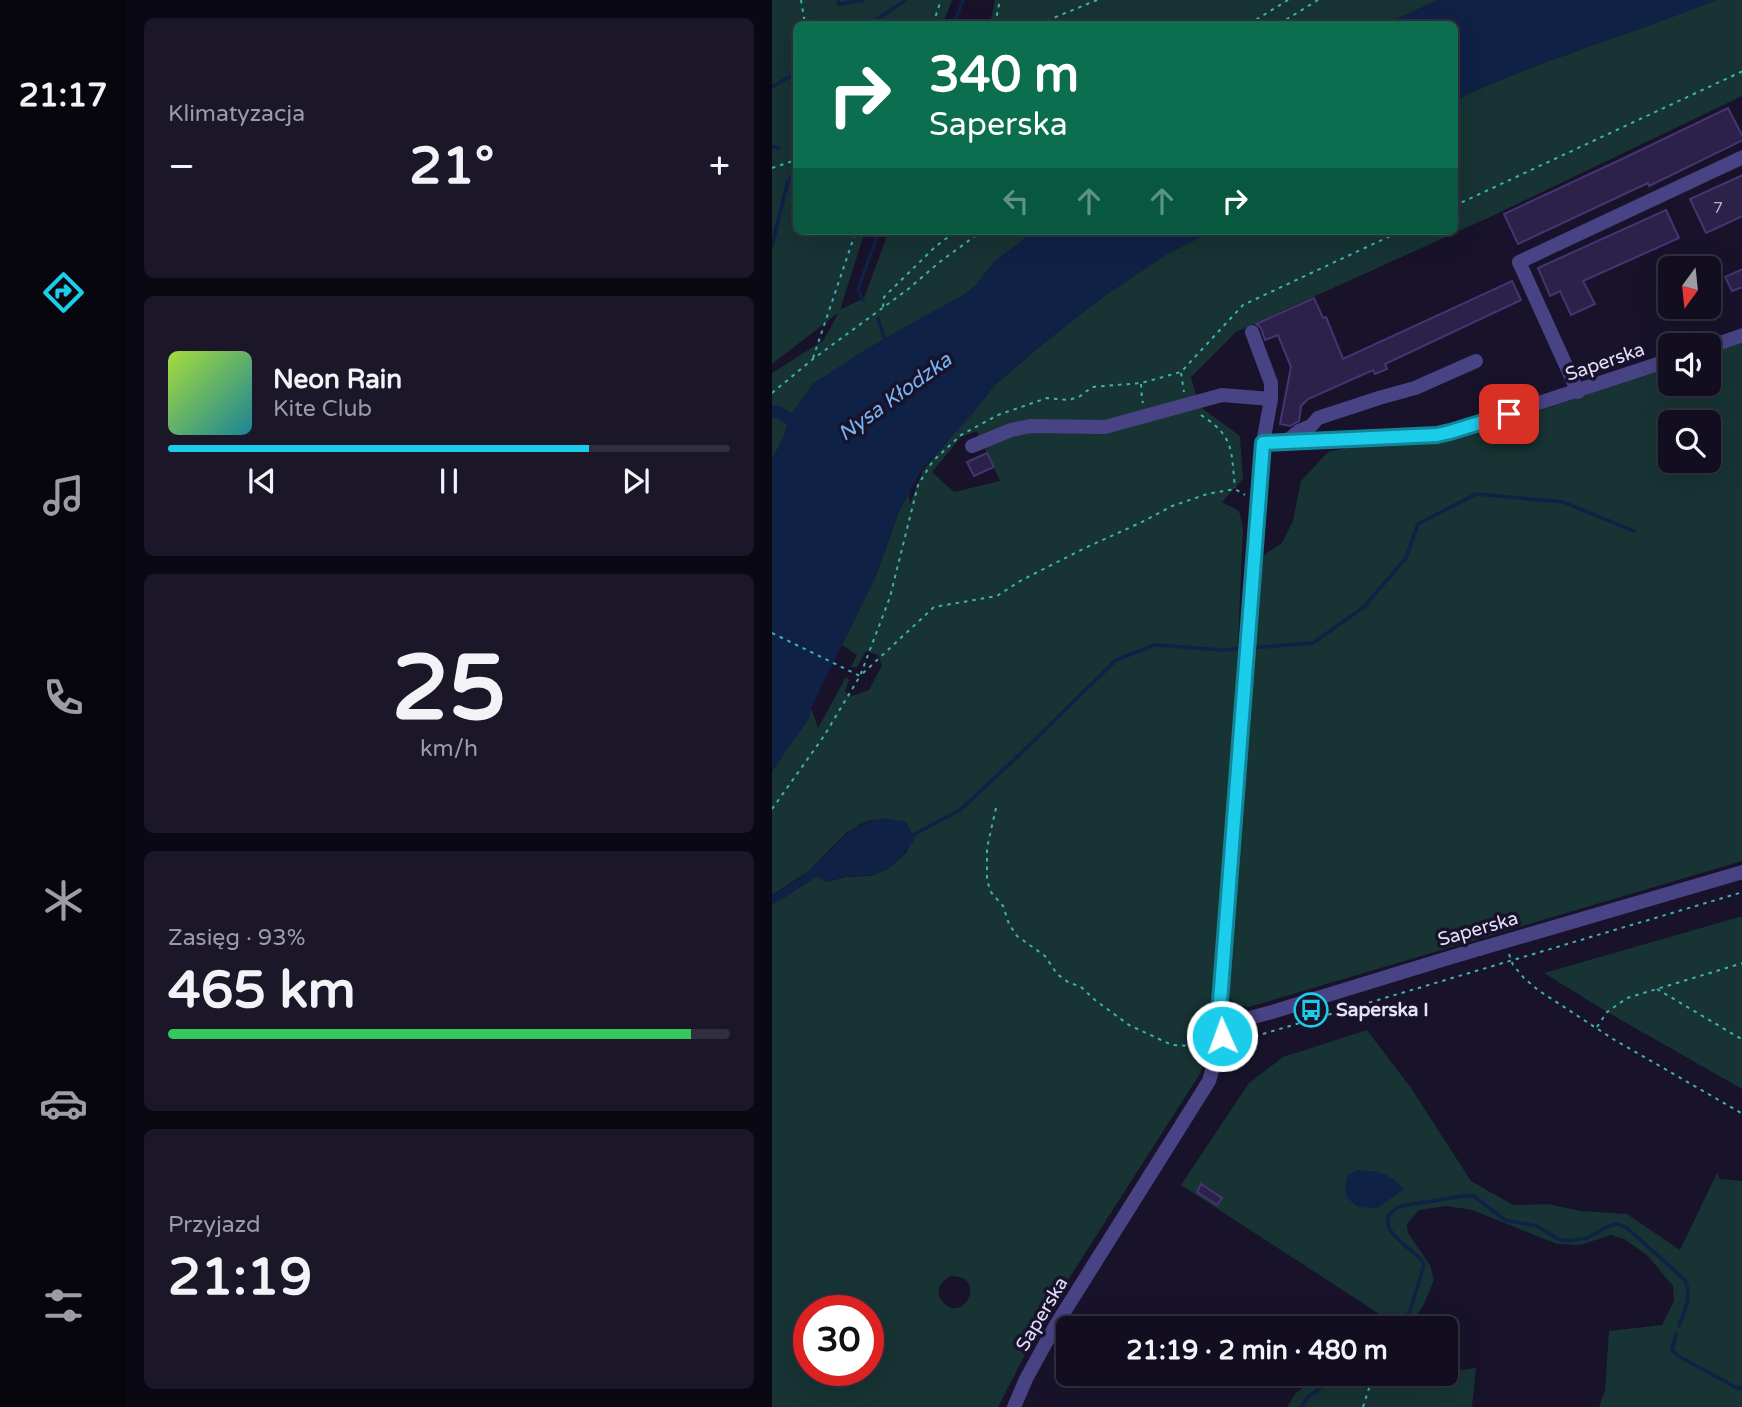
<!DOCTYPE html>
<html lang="pl">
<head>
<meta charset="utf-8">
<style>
  :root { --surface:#120e20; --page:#1b1729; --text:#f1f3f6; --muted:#9c9ca5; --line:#312e3e; --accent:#1ccdeb }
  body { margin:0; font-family:"Varela Round",sans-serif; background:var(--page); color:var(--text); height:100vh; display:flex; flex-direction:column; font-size:26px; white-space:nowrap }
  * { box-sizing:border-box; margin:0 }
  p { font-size:23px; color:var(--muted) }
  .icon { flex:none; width:38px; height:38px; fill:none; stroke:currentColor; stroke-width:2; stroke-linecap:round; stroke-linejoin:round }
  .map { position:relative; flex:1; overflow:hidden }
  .drawer { display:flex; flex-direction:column; gap:18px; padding:18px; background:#0a0812; width:646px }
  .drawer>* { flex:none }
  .hud { position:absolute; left:21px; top:21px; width:665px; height:214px; border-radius:10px; box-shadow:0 7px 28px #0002,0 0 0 2px var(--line); background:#0b6e4f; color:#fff; overflow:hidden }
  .needle { width:46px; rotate:195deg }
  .tools { position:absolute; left:886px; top:256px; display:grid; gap:14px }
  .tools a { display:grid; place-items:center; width:63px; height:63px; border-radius:10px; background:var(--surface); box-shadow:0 7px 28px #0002,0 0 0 2px var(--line); font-size:35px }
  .speed { position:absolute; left:21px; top:1295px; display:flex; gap:14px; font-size:35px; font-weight:700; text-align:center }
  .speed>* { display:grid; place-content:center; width:91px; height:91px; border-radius:50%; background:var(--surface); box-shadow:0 7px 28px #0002,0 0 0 2px var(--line); line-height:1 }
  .speed .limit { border:10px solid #d22; background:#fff; color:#111 }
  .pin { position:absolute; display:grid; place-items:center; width:60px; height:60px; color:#fff; margin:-30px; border-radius:14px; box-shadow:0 4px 10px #0006 }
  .me { position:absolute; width:77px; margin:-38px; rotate:358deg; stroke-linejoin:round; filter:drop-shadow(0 0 5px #0008) }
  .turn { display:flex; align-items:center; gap:24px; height:147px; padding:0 21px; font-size:32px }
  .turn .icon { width:91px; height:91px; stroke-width:2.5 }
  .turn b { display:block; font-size:49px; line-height:60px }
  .lanes { display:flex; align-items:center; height:66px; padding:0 21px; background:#0003; justify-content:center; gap:35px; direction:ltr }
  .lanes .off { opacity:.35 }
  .big { font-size:52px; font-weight:700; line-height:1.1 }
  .drawer .widget { flex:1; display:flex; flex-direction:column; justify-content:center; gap:10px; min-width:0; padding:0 24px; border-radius:10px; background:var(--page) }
  .drawer .dial { align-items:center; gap:0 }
  .dial b { font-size:91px; line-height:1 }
  .song { display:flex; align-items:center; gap:21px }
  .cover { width:84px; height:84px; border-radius:10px; background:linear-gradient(135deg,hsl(80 70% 55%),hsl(190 70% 35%)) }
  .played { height:7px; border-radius:4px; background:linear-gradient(90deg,var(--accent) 75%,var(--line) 75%) }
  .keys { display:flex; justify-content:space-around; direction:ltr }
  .heat { display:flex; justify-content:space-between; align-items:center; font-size:38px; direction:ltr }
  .charge { height:10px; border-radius:5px; background:linear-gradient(90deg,#34c759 93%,var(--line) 0) }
  .trip { position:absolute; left:284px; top:1316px; width:402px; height:70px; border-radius:10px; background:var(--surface); box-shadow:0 7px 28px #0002,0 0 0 2px var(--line); font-weight:700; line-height:70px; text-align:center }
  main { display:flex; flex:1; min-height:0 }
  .tabs { display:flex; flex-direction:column; width:126px; justify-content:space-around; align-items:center; background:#07060d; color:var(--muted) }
  .tabs .icon { width:49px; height:49px }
  .tabs .current { color:var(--accent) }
  .tabs b { font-size:32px; color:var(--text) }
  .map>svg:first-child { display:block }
</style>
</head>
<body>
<main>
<nav class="tabs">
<b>21:17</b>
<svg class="icon current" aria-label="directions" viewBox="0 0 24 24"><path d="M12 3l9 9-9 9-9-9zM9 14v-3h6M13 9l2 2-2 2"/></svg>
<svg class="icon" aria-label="music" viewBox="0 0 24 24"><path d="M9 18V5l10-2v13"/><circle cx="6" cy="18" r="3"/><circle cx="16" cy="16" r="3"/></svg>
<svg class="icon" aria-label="phone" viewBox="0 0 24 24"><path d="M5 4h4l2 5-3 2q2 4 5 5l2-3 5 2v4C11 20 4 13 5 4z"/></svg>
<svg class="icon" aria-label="climate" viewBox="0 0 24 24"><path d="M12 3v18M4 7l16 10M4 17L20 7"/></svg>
<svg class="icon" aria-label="car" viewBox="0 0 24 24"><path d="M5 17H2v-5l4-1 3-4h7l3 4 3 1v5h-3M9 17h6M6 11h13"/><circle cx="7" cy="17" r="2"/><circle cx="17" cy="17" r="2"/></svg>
<svg class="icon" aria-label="filters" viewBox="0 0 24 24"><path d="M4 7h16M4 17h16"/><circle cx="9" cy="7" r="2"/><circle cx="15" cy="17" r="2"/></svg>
</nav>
<section class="drawer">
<div class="widget"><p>Klimatyzacja</p>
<div class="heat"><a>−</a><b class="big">21°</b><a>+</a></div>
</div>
<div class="widget">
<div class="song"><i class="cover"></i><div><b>Neon Rain</b><p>Kite Club</p></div></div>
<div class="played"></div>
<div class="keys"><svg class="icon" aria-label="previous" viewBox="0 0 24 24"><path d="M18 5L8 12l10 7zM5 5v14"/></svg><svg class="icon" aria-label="pause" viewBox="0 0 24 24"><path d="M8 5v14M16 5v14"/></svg><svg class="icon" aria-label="next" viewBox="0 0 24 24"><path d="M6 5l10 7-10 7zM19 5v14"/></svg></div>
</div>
<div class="widget dial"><b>25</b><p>km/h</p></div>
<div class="widget"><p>Zasięg · 93%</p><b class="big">465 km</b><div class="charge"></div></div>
<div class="widget"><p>Przyjazd</p><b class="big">21:19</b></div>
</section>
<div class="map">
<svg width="971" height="1407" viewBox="0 0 971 1407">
  <rect width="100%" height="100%" fill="#18132a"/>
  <g fill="#173333" fill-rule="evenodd">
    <path d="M0,0H180L171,24H24V231H93L68,310L92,298L117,231H263L223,261L205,284L193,294L112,339L41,384L17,418L12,436L0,460V373L52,340L66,313L0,364Z"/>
    <path d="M223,0H666L614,24H218Z"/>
    <path d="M944,0H970V96L718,217L464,332L419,377L427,406L468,436L471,479L450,502L467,511L471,528L463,709L475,710L485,571L493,554L510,543L521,521L529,481L556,452L583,446L659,443L715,429L898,366V383H936V353L970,341V861L477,1007L464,1005L455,994L446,944L437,1040L429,1072L271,1319L226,1407H0V904L13,897L45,876L55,882L73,877L98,876L114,870L134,853L141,836L134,822L99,820L89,824L74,833L37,871L0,895V771L37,718L39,708L46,728L74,677L77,680L73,691L80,696L97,690L110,665L106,655L94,651L85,667H79L85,655L70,645L105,573L127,511L137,493L138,504L151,470L223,385L273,342L331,297L395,254L440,231H682L683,100C767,60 858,35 944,0ZM898,422H936V460H898ZM205,431L228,481L182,492L160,472L189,437ZM179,1276C217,1276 191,1325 171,1302C162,1292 168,1281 179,1276ZM37,1311H96V1370H37Z"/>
    <path d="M971,916L970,1089L835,1012L772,973Z"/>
    <path d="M595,1030L639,1088L699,1181L741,1205L776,1204L809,1211L855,1214L908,1250L945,1173L948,1179L970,1181V1407H827L833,1391L837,1331L890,1325L902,1301L901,1286L875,1255L852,1239L839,1235L808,1245L785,1244L700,1210L675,1206L647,1210L635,1224L636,1233L658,1265L662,1280L651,1306L637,1328H607L615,1319L409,1185L477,1083L511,1057Z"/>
    <path d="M704,1368L700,1407H515L524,1393L549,1374H600V1376L612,1374H674V1372Z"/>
  </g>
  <g fill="#102146">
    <path d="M666,0H944C858,35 767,60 683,100L682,24H614Z"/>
    <path d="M263,231H440L395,254L331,297L273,342L223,385L200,414L150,469L127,511L105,573L39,708L37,718L0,771V460L12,436L17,418L41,384L91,351L193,294L205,284L223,261Z"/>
    <path d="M111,818L134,822L141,836L142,841C133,850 126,862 115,869C102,878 86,875 72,877C66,878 61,880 55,882L45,876L13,897L0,904V895C12,888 26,880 37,871C66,848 69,826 111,818Z"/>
    <path d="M584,1170C607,1171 615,1172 632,1189L606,1208L586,1207L575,1198L573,1186L576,1175Z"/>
  </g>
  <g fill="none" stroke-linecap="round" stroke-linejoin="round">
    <g stroke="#102146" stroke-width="3.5">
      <path d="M66,0L67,4L91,0"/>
      <path d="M98,24L134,0"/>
      <path d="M182,24L191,0"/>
      <path d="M0,87L24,73"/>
      <path d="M0,146L7,148"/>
      <path d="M0,246L16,181L24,171"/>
      <path d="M91,300L86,289L107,231"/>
      <path d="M106,319L113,341"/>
      <path d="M480,648L541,643L592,607L634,558L646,524L704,494L791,502L862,531"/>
      <path d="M137,837L188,810L243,759L344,660L383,645L451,650L472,648"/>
      <path d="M628,1328L638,1311L652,1265L649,1259C634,1245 595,1222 629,1206L691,1196H702L733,1220L765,1226L786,1239L797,1241L815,1238L837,1226L845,1224L855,1228L913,1280C920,1297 913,1309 907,1326"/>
      <path d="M904,1334L900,1350L908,1357L965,1388L971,1389"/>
      <path d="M529,1407L535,1398L567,1374"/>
    </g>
    <path stroke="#102146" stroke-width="12" d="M0,411L6,412L29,426"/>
  </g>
  <g fill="#2b2149" stroke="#443573" stroke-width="2">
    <path d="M956,108L971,137V140L877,186L876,183L746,244L732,214L850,159Z"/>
    <path d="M971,175V216L934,233L918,199Z"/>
    <path d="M894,210L907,238L811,281L823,304L799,315L788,291L778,296L766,268Z"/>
    <path d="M971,269V287L960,291L953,277Z"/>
    <path d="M740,281L749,300L613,364L615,369L603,374L601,370L536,399L529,406L527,421L518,426L508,424L519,367L506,335L493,340L489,328L484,324L542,298L551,318L554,317L571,359Z"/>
    <path d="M215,453L222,467L202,476L195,462Z"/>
    <path d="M429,1184L450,1198L445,1205L425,1192Z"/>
  </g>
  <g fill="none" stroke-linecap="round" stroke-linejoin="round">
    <g stroke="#3cb3b1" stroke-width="2" stroke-dasharray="3.5 5" stroke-linecap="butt">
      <path d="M29,0L33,24"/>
      <path d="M161,24L169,0"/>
      <path d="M223,24L228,0"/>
      <path d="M267,24L325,0"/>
      <path d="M477,24L516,0"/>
      <path d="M507,24L546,0"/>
      <path d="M0,168L24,160"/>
      <path d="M682,206L971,71"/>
      <path d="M111,307L112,297L163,247L184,231"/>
      <path d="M41,358L84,231"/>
      <path d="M409,373L412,392"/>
      <path d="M369,384L370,400L371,403"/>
      <path d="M0,393L41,359L135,290L169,261L210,231"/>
      <path d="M429,415C463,437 459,451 463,488"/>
      <path d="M0,633L88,676L162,607L225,596L248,581L313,548L370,522L400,506L435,494L463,489L473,495"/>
      <path d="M224,808L215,848V878L218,891L231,906L237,924L245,936L273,956L285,974L296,982L309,987L323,1000L357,1025L400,1045L434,1047"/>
      <path d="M0,809L52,736L88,676L118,597L146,485L161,461L189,435L226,415L275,398L296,400L307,397L320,387L369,383L409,372L471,305L629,231"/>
      <path d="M737,954L741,965L752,978L766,990L841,1039L971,1114"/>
      <path d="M885,989L971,1040"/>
      <path d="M825,1027L835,1012L855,998L971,963"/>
      <path d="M456,1067L474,1039L971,892"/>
      <path d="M591,1407L600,1379"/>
    </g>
    <g stroke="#484384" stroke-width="14">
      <path d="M936,347L971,335"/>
      <path d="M806,392L747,262L971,157"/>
      <path d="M515,441L527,431L539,426L546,418L607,398L643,388L704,361"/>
      <path d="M491,443L665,435L678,432L898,360"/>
      <path d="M200,446L239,430L259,426L333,427L450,395L499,399"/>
      <path d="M454,1022L474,1019L500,1012L683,956L971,872"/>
      <path d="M242,1407L254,1379L282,1328L437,1081L454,1022L448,1002L491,443L499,399V383L480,332"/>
    </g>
  </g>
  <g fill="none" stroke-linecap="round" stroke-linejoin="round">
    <defs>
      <path id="route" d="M450,1036L454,1022L448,1002L491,443L665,435L678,432L737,414"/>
    </defs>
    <use href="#route" stroke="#128599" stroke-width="18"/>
    <use href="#route" stroke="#1ccdeb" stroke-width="12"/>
  </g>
  <defs>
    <symbol id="bus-ring" viewBox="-11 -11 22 22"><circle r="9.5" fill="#18132a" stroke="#1ccdeb" stroke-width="1.5"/><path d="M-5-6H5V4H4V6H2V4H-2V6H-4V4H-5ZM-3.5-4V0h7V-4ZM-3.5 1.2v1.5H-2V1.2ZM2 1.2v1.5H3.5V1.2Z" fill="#1ccdeb"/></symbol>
  </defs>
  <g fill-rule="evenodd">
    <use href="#bus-ring" x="520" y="991" width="38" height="38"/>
  </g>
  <g text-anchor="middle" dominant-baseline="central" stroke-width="7" stroke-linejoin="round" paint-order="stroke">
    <g font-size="16" fill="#b6b0cf">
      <text x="946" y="208">7</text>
    </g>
    <g font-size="19" fill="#e4dffc" stroke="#18132a">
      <text transform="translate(833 362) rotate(-19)">Saperska</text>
      <text transform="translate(706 929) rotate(-16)">Saperska</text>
      <text transform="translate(270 1314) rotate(-59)">Saperska</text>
    </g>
    <g font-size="19" font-weight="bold" fill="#e4dffc" stroke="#18132a" text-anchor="start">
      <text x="564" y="1010">Saperska I</text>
    </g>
    <g font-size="21" font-style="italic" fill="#76b4f3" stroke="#18132a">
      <text transform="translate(123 397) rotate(-36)">Nysa Kłodzka</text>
    </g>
  </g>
</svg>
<div class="tools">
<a><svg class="needle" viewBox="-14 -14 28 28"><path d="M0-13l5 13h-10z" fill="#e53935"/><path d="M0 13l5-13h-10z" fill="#9c9ca5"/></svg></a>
<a><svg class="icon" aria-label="sound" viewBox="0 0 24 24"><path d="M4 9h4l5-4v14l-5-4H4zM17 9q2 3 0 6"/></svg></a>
<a><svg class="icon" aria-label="search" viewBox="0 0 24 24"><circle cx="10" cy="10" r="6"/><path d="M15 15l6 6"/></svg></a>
</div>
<div class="speed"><div class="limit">30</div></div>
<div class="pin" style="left:737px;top:414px;background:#d93025"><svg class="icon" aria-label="arrive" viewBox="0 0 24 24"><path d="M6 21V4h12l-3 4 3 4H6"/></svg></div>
<svg class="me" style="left:450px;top:1036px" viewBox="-20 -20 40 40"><circle r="17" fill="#1ccdeb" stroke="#fff" stroke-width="3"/><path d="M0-11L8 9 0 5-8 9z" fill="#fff"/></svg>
<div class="trip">21:19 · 2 min · 480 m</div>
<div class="hud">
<div class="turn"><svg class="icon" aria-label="right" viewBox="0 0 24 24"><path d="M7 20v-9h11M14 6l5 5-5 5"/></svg><div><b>340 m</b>Saperska</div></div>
<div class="lanes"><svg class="icon off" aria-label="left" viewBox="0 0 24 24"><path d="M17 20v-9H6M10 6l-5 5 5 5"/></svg><svg class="icon off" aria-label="ahead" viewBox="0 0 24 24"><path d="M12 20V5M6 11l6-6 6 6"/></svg><svg class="icon off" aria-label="ahead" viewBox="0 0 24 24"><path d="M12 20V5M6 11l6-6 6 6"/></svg><svg class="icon" aria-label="right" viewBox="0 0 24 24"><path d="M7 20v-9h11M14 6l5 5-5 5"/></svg></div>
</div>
</div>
</main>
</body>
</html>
